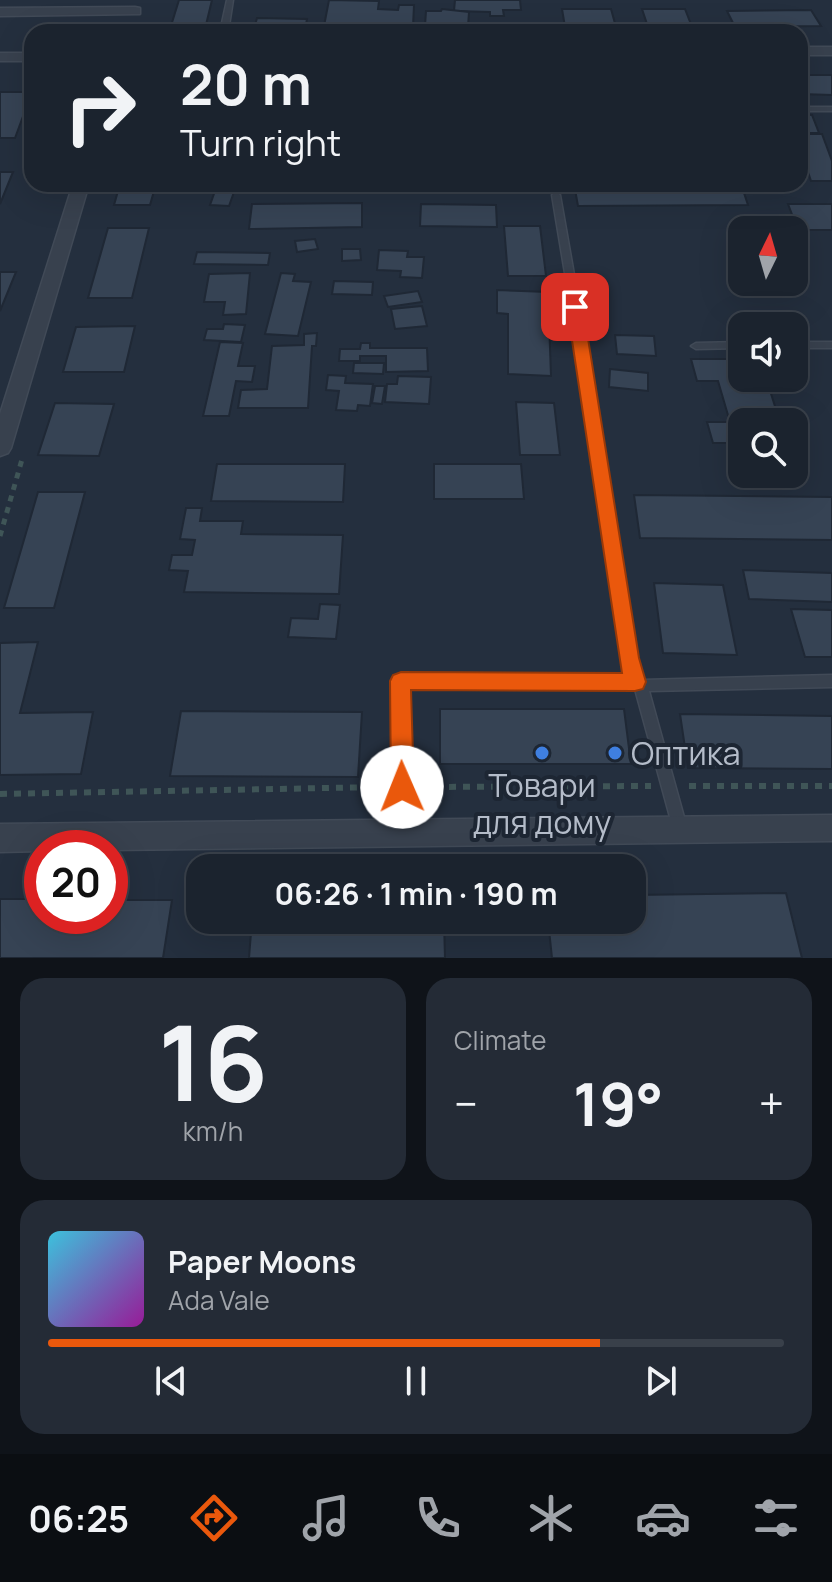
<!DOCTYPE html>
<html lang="en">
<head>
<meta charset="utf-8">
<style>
  :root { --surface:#1b232e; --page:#242b36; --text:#f1f3f6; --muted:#a0a4aa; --line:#39404a; --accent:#ea580c }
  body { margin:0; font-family:Manrope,sans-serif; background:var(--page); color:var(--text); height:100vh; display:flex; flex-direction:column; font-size:30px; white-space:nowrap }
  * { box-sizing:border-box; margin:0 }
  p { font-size:26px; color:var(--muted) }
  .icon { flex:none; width:44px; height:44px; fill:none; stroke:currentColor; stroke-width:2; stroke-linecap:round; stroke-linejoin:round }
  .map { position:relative; height:958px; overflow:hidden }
  .side { display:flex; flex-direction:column; gap:20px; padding:20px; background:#0f1319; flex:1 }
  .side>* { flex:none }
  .top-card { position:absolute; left:24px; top:24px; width:784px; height:168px; border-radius:24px; box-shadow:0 8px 32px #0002,0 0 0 2px var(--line); background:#1b232e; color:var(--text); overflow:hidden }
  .needle { width:52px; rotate:5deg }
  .fabs { position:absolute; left:728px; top:216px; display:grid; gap:16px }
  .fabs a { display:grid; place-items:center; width:80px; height:80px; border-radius:16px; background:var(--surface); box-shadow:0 8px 32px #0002,0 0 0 2px var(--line); font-size:40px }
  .speed { position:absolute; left:24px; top:830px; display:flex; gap:16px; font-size:40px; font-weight:700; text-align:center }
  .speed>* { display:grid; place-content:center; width:104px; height:104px; border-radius:50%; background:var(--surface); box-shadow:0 8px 32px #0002,0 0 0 2px var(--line); line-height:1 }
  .speed .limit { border:12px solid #d22; background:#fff; color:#111 }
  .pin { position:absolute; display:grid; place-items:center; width:68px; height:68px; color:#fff; margin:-34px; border-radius:16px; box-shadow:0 4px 12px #0006 }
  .me { position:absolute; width:88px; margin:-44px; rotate:359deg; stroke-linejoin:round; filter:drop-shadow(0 0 6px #0008) }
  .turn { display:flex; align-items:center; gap:28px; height:168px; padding:0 24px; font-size:36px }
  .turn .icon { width:104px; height:104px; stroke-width:2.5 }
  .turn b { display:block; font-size:56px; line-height:68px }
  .big { font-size:60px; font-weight:700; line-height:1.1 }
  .side .tile { flex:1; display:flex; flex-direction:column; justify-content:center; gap:12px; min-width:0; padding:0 28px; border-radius:24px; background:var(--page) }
  .side .dial { align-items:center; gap:0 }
  .dial b { font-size:104px; line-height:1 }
  .song { display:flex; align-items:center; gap:24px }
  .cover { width:96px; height:96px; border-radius:12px; background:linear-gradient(135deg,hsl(190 70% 55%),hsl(300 70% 35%)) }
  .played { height:8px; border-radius:4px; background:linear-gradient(90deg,var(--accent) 75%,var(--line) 75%) }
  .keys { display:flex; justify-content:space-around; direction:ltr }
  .heat { display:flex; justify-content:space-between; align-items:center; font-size:44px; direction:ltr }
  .side .tiles { flex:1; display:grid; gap:20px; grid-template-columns:1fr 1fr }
  .tile:last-child { grid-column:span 2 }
  .trip { position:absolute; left:186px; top:854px; width:460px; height:80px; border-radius:24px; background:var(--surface); box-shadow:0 8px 32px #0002,0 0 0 2px var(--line); font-weight:700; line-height:80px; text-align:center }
  .dock { display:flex; height:128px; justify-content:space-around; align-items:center; background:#0b0e12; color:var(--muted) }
  .dock .icon { width:56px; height:56px }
  .dock .on { color:var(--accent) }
  .dock b { font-size:36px; color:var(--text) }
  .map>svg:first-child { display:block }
</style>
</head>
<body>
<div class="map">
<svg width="832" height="958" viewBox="0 0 832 958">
  <rect width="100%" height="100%" fill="#242f3e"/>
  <g fill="#364354" stroke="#1f2835" stroke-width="2">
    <path d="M179,0H212L205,29H170Z"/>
    <path d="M329,0L379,1L378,9L398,10L399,5H414L413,27L324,26Z"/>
    <path d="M455,0H520L521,10H503L504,16H490V12L454,11Z"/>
    <path d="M442,9L469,12L468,27L425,26L426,11H441Z"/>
    <path d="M562,9H611L616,27H565Z"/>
    <path d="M642,9H685L692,27H648Z"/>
    <path d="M811,10L821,26L735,27L727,11Z"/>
    <path d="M257,18L307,19L305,30L254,29Z"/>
    <path d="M800,75H832V95L800,94Z"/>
    <path d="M0,92H32L15,138H0Z"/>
    <path d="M800,114L812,115L819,133H800Z"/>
    <path d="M800,134H822L832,161V181H811L808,172H800Z"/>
    <path d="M0,172H13L0,204Z"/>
    <path d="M120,184H156L150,205H114Z"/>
    <path d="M574,184H741L748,205L578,206Z"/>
    <path d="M215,191L234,192L229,206L210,205Z"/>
    <path d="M362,203V227L249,229L252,204Z"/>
    <path d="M421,204L496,205L497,227L420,226Z"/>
    <path d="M788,204H832V230H798Z"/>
    <path d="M504,226H540L546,276H508Z"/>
    <path d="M108,228H149L132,298H88Z"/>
    <path d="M315,239L318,249L297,252L295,241Z"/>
    <path d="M342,249H360L361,260L342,261Z"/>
    <path d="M379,250L408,251L407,257H424L422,278L400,277L401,271L377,270Z"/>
    <path d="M197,252L270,253L268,265L194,264Z"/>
    <path d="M0,272H16L0,311Z"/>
    <path d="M250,273L246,314L223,315L225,302H204L209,274Z"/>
    <path d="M281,273L295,274L293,281L311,282L298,336L265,334Z"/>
    <path d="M334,281L373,282L372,295L332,294Z"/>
    <path d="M497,290L548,292L551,376L508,374V314L497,313Z"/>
    <path d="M418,291L422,302L388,307L384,296Z"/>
    <path d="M422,306L427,326L395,329L391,309Z"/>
    <path d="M224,324L245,325L241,342L204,340L207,329H223Z"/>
    <path d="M135,326L124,372H63L76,327Z"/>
    <path d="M317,333L316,346H312L308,408H238L241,390L267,389L272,346L304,345V334Z"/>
    <path d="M615,335L654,336L656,356L617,354Z"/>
    <path d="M220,342L243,343L238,366H255L252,382L236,381L229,416H203Z"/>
    <path d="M361,343H370V348H427L428,371L386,372V356H360V361H339L340,349H360Z"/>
    <path d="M691,359H742V378H766L780,422H742V443H713L707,422H730L718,381H697Z"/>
    <path d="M354,363H384L383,374L353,373Z"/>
    <path d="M610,369L648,373V391L609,387Z"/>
    <path d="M328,375L346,376L345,383L373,384L370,406L358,405L357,411L336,410L339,391L326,390Z"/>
    <path d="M398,376L431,377L429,404L385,402L387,384H397Z"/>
    <path d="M375,386H385L382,404L372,403Z"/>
    <path d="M516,402L554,403L560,455H520Z"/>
    <path d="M55,403L114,404L99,456L38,455Z"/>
    <path d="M217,464H345L343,502L211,501Z"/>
    <path d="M434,464H521L524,499H434Z"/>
    <path d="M38,492H85L54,608H4Z"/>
    <path d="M634,495L832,497V540L640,538Z"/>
    <path d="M186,508H202L200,521H243L241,534L343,535L339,594L184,592L188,571L169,570L172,555H192L195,540L180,539Z"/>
    <path d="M743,570L832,573V602L749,599Z"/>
    <path d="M654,583L723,585L737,655L663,653Z"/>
    <path d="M320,604L340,605L336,639L288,637L291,618L318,619Z"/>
    <path d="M791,609L832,610V657H805Z"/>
    <path d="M38,642L20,713L93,712L81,774L0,775V643Z"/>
    <path d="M440,709H624L631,764H440Z"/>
    <path d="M181,711L362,712L358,777L170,776Z"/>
    <path d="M680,714L832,716V769L688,768Z"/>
    <path d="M786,893L802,958H552L548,920H632V895Z"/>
    <path d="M0,899H42V916H110V900H172L163,958H0Z"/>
    <path d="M252,920H444L445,958H249Z"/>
  </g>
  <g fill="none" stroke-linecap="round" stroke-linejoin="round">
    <defs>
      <g id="lane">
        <path d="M227,0H233L228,32H220Z"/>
        <rect x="800" y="107" width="32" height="4"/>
        <path d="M556,192L560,195L595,394L634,658L640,679L643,680L832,675V687L649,691L687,828L685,833L680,835L675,833L673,828L635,689L633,688L407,687L410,834L408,839L403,841L398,839L396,834L395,681L396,677L401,675L627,676L622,658L585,394L552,195Z"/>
        <path d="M742,342V348L696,349L691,346L696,343Z"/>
        <rect x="794" y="342" width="38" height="6"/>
      </g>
      <g id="street">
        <path d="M135,7L140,8V14L0,16V8Z"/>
        <rect x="800" y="47" width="32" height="8"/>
        <rect x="0" y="53" width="32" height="8"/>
        <path d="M73,184H89L11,448L8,453L0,456V414Z"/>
        <path d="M832,815V841L110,850L42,848V851L0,852V824Z"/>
      </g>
    </defs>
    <use href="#lane" stroke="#414a57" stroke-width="3"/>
    <use href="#street" stroke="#414a57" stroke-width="3"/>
    <path stroke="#3f5557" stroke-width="5" stroke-dasharray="6 6" stroke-linecap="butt" d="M0,536L23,456"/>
    <g stroke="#3f5557" stroke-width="6" stroke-dasharray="7 7" stroke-linecap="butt">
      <path d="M689,786H832"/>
      <path d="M421,787L651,786"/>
      <path d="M0,794L383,787"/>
    </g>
    <use href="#lane" fill="#38414e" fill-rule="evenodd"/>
    <use href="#street" fill="#38414e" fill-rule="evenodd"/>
  </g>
  <path fill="#ea580c" stroke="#983908" stroke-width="2" d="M575,302L583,307L639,658L646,682L643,689L635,691L411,690L414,787L410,794L402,798L394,794L391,787L390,681L393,675L401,672L622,673L567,307Z"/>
  <g fill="#3f7fe0" stroke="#1d2633" stroke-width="3">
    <circle cx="542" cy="753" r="8"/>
    <circle cx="615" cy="753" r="8"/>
  </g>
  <g text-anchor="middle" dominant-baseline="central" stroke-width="8" stroke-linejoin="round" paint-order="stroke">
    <g font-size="32" fill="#b4bcc9" stroke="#1d2633" text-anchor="start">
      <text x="631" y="753">Оптика</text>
      <text x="542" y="785" text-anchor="middle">Товари<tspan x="542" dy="37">для дому</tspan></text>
    </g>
  </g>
</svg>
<div class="fabs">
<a><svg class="needle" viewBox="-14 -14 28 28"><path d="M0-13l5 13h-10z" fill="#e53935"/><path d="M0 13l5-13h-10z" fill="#a0a4aa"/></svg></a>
<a><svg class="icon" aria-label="sound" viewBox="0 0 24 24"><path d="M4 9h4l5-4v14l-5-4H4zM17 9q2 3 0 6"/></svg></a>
<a><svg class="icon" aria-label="search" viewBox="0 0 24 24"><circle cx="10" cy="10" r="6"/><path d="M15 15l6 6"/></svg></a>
</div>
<div class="speed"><div class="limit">20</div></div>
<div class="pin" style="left:575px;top:307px;background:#d93025"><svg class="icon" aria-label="arrive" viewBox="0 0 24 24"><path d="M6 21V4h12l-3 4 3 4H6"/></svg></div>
<svg class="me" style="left:402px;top:787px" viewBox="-20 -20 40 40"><circle r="19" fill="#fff"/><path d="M0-13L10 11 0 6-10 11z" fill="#ea580c"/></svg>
<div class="trip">06:26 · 1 min · 190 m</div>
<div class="top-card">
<div class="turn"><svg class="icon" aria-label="right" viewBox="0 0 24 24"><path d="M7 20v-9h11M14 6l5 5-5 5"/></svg><div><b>20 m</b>Turn right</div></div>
</div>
</div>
<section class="side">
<div class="tiles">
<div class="tile dial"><b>16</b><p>km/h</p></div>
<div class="tile"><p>Climate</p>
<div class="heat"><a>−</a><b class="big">19°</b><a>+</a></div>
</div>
<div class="tile">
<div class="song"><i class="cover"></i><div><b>Paper Moons</b><p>Ada Vale</p></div></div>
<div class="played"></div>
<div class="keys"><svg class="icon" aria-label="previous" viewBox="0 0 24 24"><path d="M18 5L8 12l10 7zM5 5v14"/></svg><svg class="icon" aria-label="pause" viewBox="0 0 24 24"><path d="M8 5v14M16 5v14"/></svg><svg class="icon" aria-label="next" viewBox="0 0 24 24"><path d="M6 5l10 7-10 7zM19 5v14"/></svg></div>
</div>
</div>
</section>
<nav class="dock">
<b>06:25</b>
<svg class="icon on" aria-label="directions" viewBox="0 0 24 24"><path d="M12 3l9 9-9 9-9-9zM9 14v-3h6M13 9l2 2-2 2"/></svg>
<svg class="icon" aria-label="music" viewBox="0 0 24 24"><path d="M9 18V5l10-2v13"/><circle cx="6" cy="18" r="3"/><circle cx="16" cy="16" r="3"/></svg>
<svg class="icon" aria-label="phone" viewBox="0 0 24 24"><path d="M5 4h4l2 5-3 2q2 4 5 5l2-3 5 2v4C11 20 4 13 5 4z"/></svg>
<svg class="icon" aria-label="climate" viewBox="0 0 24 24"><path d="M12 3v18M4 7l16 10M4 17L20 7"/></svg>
<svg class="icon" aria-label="car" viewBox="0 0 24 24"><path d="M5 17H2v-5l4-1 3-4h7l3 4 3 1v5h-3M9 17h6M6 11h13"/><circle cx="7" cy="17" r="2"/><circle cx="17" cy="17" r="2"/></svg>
<svg class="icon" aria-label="filters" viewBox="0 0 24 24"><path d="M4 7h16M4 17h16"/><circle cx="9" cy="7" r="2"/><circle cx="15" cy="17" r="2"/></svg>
</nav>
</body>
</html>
